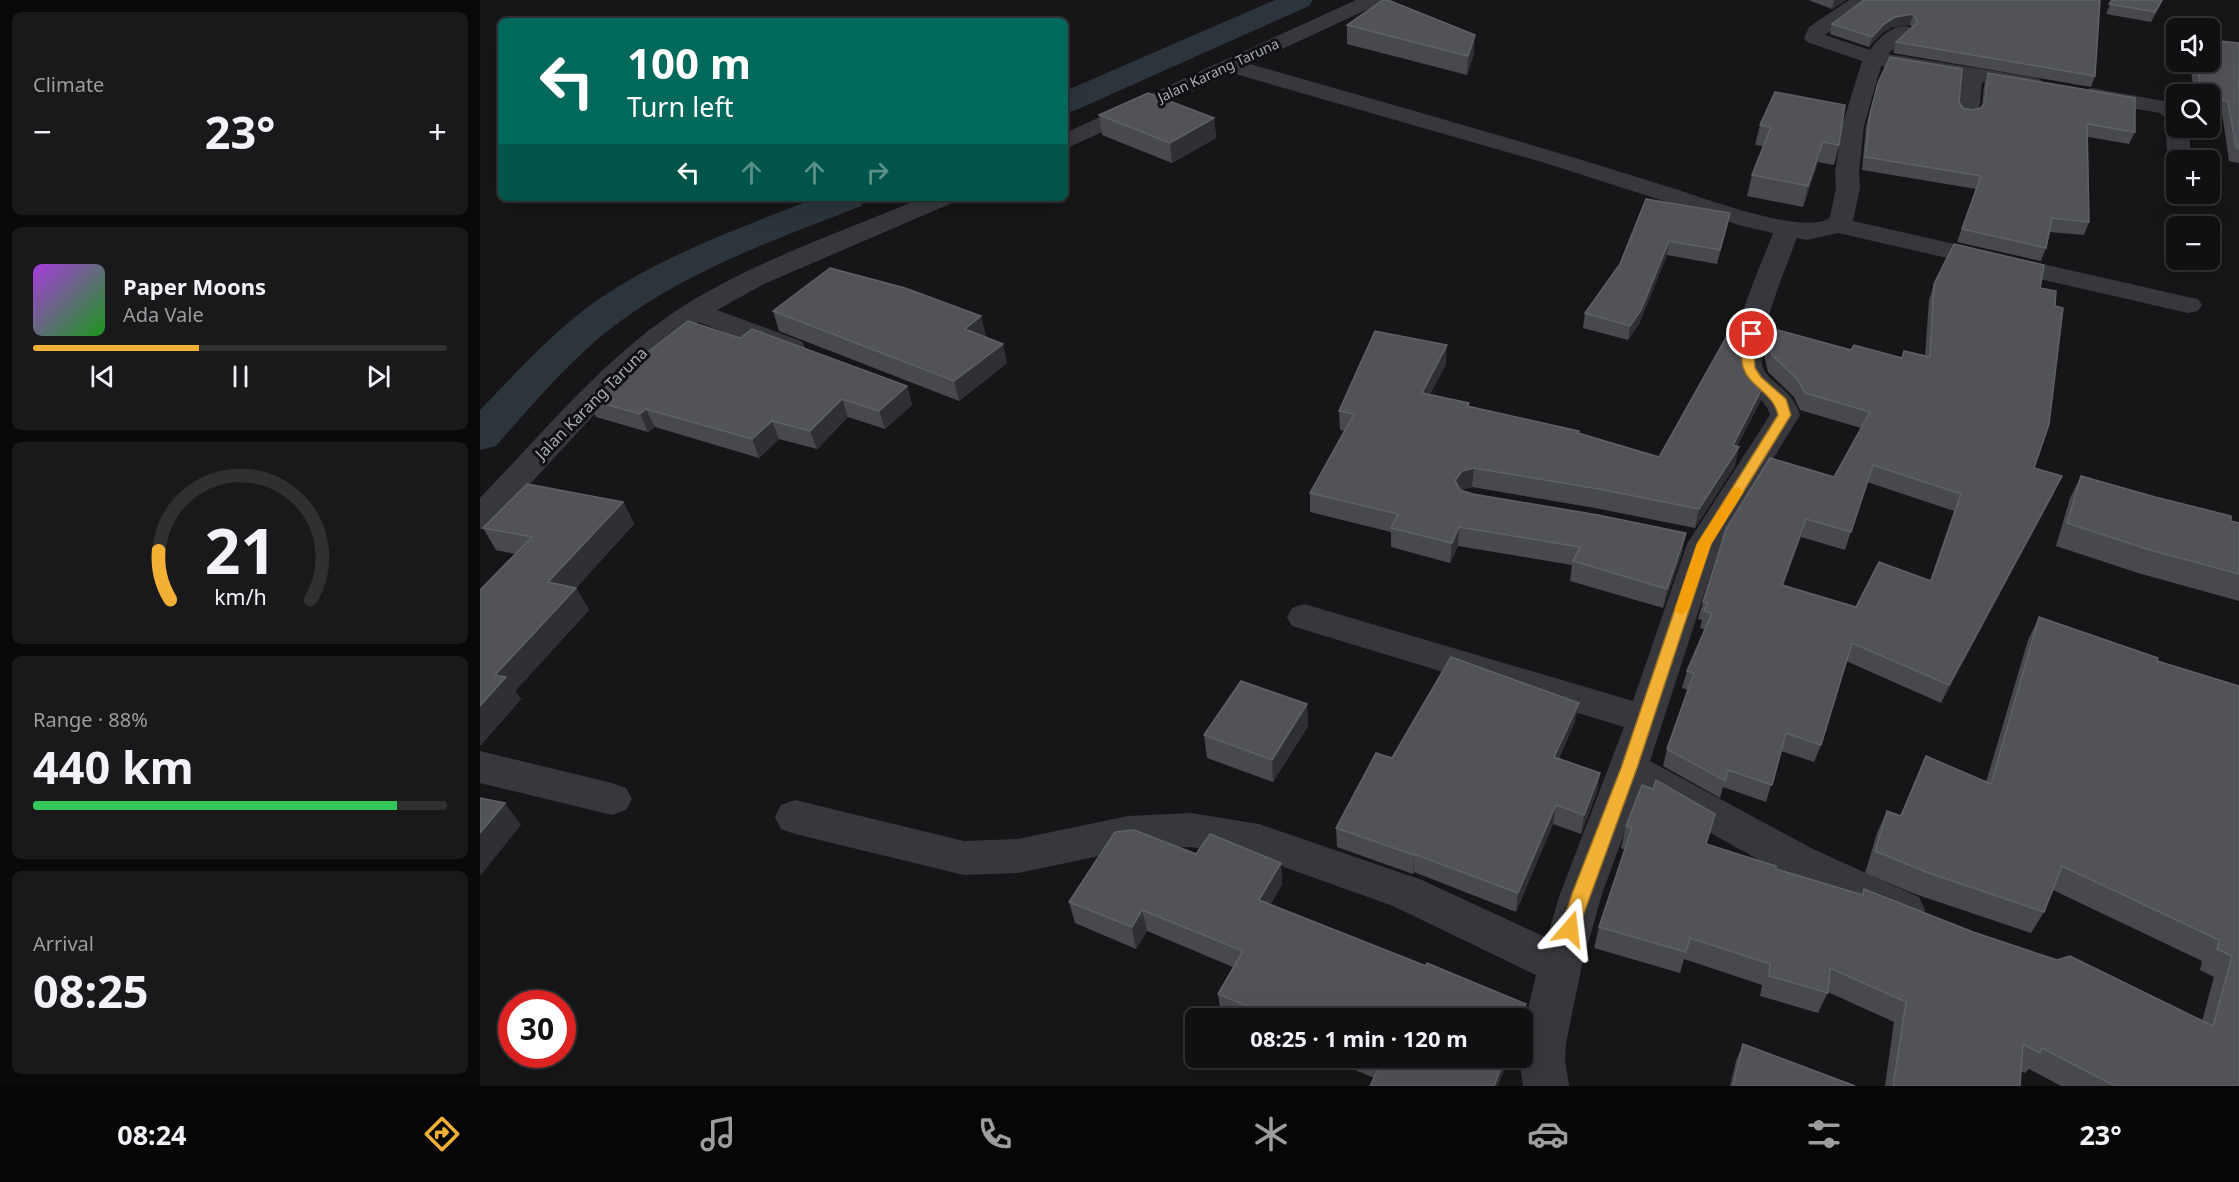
<!DOCTYPE html>
<html lang="en">
<head>
<meta charset="utf-8">
<style>
  :root { --surface:#101012; --page:#19191b; --text:#f1f3f6; --muted:#9c9d9f; --line:#303032; --accent:#f2b134 }
  body { margin:0; font-family:"Noto Sans",sans-serif; background:var(--page); color:var(--text); height:100vh; display:flex; flex-direction:column; font-size:22px; white-space:nowrap }
  * { box-sizing:border-box; margin:0 }
  p { font-size:20px; color:var(--muted) }
  .icon { flex:none; width:33px; height:33px; fill:none; stroke:currentColor; stroke-width:2; stroke-linecap:round; stroke-linejoin:round }
  .map { position:relative; flex:1; overflow:hidden }
  .side { display:flex; flex-direction:column; gap:12px; padding:12px; background:#09090a; width:480px }
  .side>* { flex:none }
  .banner { position:absolute; left:18px; top:18px; width:570px; height:183px; border-radius:9px; box-shadow:0 6px 24px #0002,0 0 0 2px var(--line); background:#00695c; color:#fff; overflow:hidden }
  .tools { position:absolute; left:1686px; top:18px; display:grid; gap:12px }
  .tools a { display:grid; place-items:center; width:54px; height:54px; border-radius:9px; background:var(--surface); box-shadow:0 6px 24px #0002,0 0 0 2px var(--line); font-size:30px }
  .speed { position:absolute; left:18px; top:990px; display:flex; gap:12px; font-size:30px; font-weight:700; text-align:center }
  .speed>* { display:grid; place-content:center; width:78px; height:78px; border-radius:50%; background:var(--surface); box-shadow:0 6px 24px #0002,0 0 0 2px var(--line); line-height:1 }
  .speed .limit { border:9px solid #d22; background:#fff; color:#111 }
  .pin { position:absolute; display:grid; place-items:center; width:51px; height:51px; color:#fff; margin:-26px; border:3px solid #fff; border-radius:50%; box-shadow:0 2px 6px #0007 }
  .me { position:absolute; width:66px; margin:-33px; rotate:17deg; stroke-linejoin:round; filter:drop-shadow(0 0 4px #0008) }
  .turn { display:flex; align-items:center; gap:21px; height:126px; padding:0 30px; font-size:27px }
  .turn .icon { width:78px; height:78px; stroke-width:2.5 }
  .turn b { display:block; font-size:42px; line-height:51px }
  .lanes { display:flex; align-items:center; height:57px; padding:0 30px; background:#0003; justify-content:center; gap:30px; direction:ltr }
  .lanes .off { opacity:.35 }
  .big { font-size:45px; font-weight:700; line-height:1.1 }
  .side .card { flex:1; display:flex; flex-direction:column; justify-content:center; gap:9px; min-width:0; padding:0 21px; border-radius:9px; background:var(--page) }
  .side .dial { align-items:center; gap:0 }
  .dial svg { height:156px; overflow:visible; fill:none; stroke:var(--line); stroke-width:7; stroke-linecap:round; text-anchor:middle }
  .dial text { fill:var(--text); stroke:none }
  .song { display:flex; align-items:center; gap:18px }
  .cover { width:72px; height:72px; border-radius:9px; background:linear-gradient(135deg,hsl(280 70% 55%),hsl(120 70% 35%)) }
  .played { height:6px; border-radius:3px; background:linear-gradient(90deg,var(--accent) 40%,var(--line) 40%) }
  .keys { display:flex; justify-content:space-around; direction:ltr }
  .heat { display:flex; justify-content:space-between; align-items:center; font-size:33px; direction:ltr }
  .charge { height:9px; border-radius:4px; background:linear-gradient(90deg,#34c759 88%,var(--line) 0) }
  .trip { position:absolute; left:705px; top:1008px; width:348px; height:60px; border-radius:9px; background:var(--surface); box-shadow:0 6px 24px #0002,0 0 0 2px var(--line); font-weight:700; line-height:60px; text-align:center }
  .menu { display:flex; height:96px; justify-content:space-around; align-items:center; background:#060607; color:var(--muted) }
  .menu .icon { width:42px; height:42px }
  .menu .current { color:var(--accent) }
  .menu b { font-size:27px; color:var(--text) }
  main { display:flex; flex:1; min-height:0 }
  .map>svg:first-child { display:block }
</style>
</head>
<body>
<main>
<section class="side">
<div class="card"><p>Climate</p>
<div class="heat"><a>−</a><b class="big">23°</b><a>+</a></div>
</div>
<div class="card">
<div class="song"><i class="cover"></i><div><b>Paper Moons</b><p>Ada Vale</p></div></div>
<div class="played"></div>
<div class="keys"><svg class="icon" aria-label="previous" viewBox="0 0 24 24"><path d="M18 5L8 12l10 7zM5 5v14"/></svg><svg class="icon" aria-label="pause" viewBox="0 0 24 24"><path d="M8 5v14M16 5v14"/></svg><svg class="icon" aria-label="next" viewBox="0 0 24 24"><path d="M6 5l10 7-10 7zM19 5v14"/></svg></div>
</div>
<div class="card dial"><svg viewBox="0 0 100 80">
<path d="M14 69A42 42 0 1 1 86 69"/>
<path d="M14 69A42 42 0 0 1 8 44" stroke="#f2b134"/>
<text x="50" y="56" font-size="32" font-weight="700">21</text>
<text x="50" y="72" font-size="11">km/h</text>
</svg></div>
<div class="card"><p>Range · 88%</p><b class="big">440 km</b><div class="charge"></div></div>
<div class="card"><p>Arrival</p><b class="big">08:25</b></div>
</section>
<div class="map">
<svg width="1759" height="1086" viewBox="0 0 1759 1086">
  <rect width="100%" height="100%" fill="#161618"/>
  <g fill="none" stroke-linecap="round" stroke-linejoin="round">
    <g fill="#2c353c" fill-rule="evenodd">
      <path d="M795,0H833L829,6L596,110L585,113V91Z"/>
      <path d="M336,198H386L381,206C298,239 210,269 138,323C92,357 54,403 16,446L0,450V410C35,374 69,336 109,306C177,257 259,228 336,198Z"/>
    </g>
    <g fill="#37383d" fill-rule="evenodd">
      <path d="M876,0H902L899,4L770,64C910,104 1050,143 1189,187C1219,196 1327,238 1350,217L1356,188L1355,172L1362,126L1382,61L1327,42L1324,38L1329,27L1369,0H1392L1345,35L1390,50C1399,37 1415,23 1430,27L1433,31L1408,54L1552,77L1560,79L1563,84L1560,89L1552,91L1502,82L1499,113L1496,118L1488,120L1480,118L1477,113L1481,79L1401,66L1384,126L1379,172L1380,188L1373,221L1708,297L1718,299L1722,305L1718,311L1708,313L1358,233L1327,240L1317,238C1307,265 1274,341 1283,368C1289,383 1313,389 1320,415L1240,545L1170,761L1333,849L1439,897L1445,910L1439,923L1424,929L1409,923L1304,874L1159,793L1122,894L1102,965L1086,1043L1085,1060L1089,1086H1043L1039,1058H1042V1034L1056,975L913,906L779,858L711,847L648,850L538,873L484,875L315,834L301,829L295,817L301,805L315,800L484,841L538,839L648,816L711,813L779,824L942,880L1067,938L1080,894L1144,727L812,626L807,617L812,608L824,604L1153,701L1207,544L1290,415C1285,395 1260,388 1255,367C1247,337 1282,263 1293,233L1262,226L1062,162L752,73L585,149V133Z"/>
      <path d="M1612,88L1695,103L1696,128H1709L1711,160H1696V166L1692,165C1686,156 1684,132 1690,123L1696,122L1688,120L1680,113L1604,100L1601,95L1604,90Z"/>
      <path d="M1695,189L1696,194H1716L1717,198L1714,203L1705,205L1696,203L1692,194Z"/>
      <path d="M442,198H475L472,203L284,284L237,310L321,341L325,347L321,353L311,355L301,353L218,322L179,350L148,378L11,526L0,529V498C64,432 127,354 205,305C278,260 363,231 442,198Z"/>
      <path d="M0,751L132,783L146,788L152,799L146,810L132,815L0,783Z"/>
    </g>
  </g>
  <g fill="#47494d" fill-rule="evenodd">
    <path d="M1328,0H1366L1352,9Z"/>
    <path d="M1384,0H1620L1615,76L1611,87L1413,53L1416,42L1432,27L1430,25L1412,27L1401,34L1389,47L1350,34L1352,24Z"/>
    <path d="M1632,0H1683L1671,22L1626,14Z"/>
    <path d="M867,25L994,54L987,75L867,44Z"/>
    <path d="M1759,43V163L1749,161L1742,113L1730,111V94H1714L1710,62H1730Z"/>
    <path d="M1508,73L1655,132L1649,144L1608,137L1609,222L1604,235L1570,232L1566,248L1561,261L1477,242L1496,189L1382,170L1386,126L1398,83L1492,110L1501,108L1502,106L1504,86Z"/>
    <path d="M1295,92L1359,145L1354,165L1338,162L1323,207L1267,196L1272,175L1283,146L1275,145L1280,125Z"/>
    <path d="M619,115L734,118L736,138L692,163L622,135Z"/>
    <path d="M1166,199L1247,227L1237,264L1187,255L1159,324L1148,340L1103,328L1105,313L1140,264Z"/>
    <path d="M1454,284L1560,288L1554,468L1574,493L1461,703L1366,661L1341,745L1334,762L1301,751L1286,802L1243,787L1240,798L1183,766L1187,749L1208,690L1202,688L1207,671L1225,630L1220,628L1222,620L1218,619L1223,602L1354,477L1381,428L1320,410L1314,397L1288,372L1284,355L1288,338L1422,358L1445,356L1449,300ZM1387,482L1474,511L1450,581L1376,607L1303,586L1321,537L1365,550Z"/>
    <path d="M293,311L506,336L505,337L527,363L479,401L299,331Z"/>
    <path d="M260,338L427,386L432,405L405,429L368,417L337,449L299,439L279,458L175,427L168,432L116,417L107,399Z"/>
    <path d="M1257,348L1260,356L1285,383L1280,402L1257,446L1255,466L1215,528L1115,508L992,487L980,490L993,494L1206,533L1202,553L1183,608L1090,581L1092,565L978,546L970,563L911,547V532L830,512V493L864,431L860,430L859,411L966,364L950,394L989,403V406L1099,431V433L1179,457Z"/>
    <path d="M1601,476L1759,523V601L1658,573L1576,546L1590,498Z"/>
    <path d="M143,502L154,524L96,588L109,610L35,691L41,699L0,746V590L35,554L16,550L3,528Z"/>
    <path d="M1559,617L1677,661L1759,686V1086H1581L1549,1069L1545,1073L1541,1071L1540,1086H1405L1414,1022L1348,992L1338,1013L1280,996L1282,985L1204,959L1200,973L1114,948L1119,927L1145,850L1141,848L1146,826L1226,844L1296,869L1382,895L1384,889L1722,1021L1734,977L1720,970L1722,961L1573,890L1564,912L1551,933L1435,894L1385,873L1397,833L1407,811L1420,816L1446,756L1506,782L1548,640Z"/>
    <path d="M827,704L828,726L793,782L727,758L724,735Z"/>
    <path d="M1095,722L1079,758L1120,773L1117,792L1101,834L1073,824L1036,912L934,872L933,874L857,847L856,828L912,758Z"/>
    <path d="M716,854L801,863L802,884L790,905L1042,1018H750L741,1015L738,994L753,967L667,931L656,949L595,923L589,902Z"/>
    <path d="M1263,1044L1375,1086H1250L1256,1061Z"/>
    <path d="M847,1058H1029L894,1078Z"/>
  </g>
  <g fill="#2f3033">
    <path d="M1354,0H1366L1352,9Z"/>
    <path d="M1433,14L1430,25L1412,27L1401,34L1389,47L1392,37L1404,24L1415,17Z"/>
    <path d="M995,35L994,54L987,75L988,56Z"/>
    <path d="M734,118L736,138L692,163L690,143Z"/>
    <path d="M1343,142L1338,162L1323,207L1328,186Z"/>
    <path d="M1250,213L1247,227L1237,264L1240,250Z"/>
    <path d="M1189,241L1187,255L1159,324L1148,340L1150,326Z"/>
    <path d="M501,316L506,336L489,349L485,329Z"/>
    <path d="M523,344L527,363L479,401L474,381Z"/>
    <path d="M967,345L966,364L941,412L942,393Z"/>
    <path d="M1285,383L1280,402L1248,464L1253,445Z"/>
    <path d="M427,386L432,405L405,429L399,411Z"/>
    <path d="M362,399L368,417L337,449L330,431Z"/>
    <path d="M166,409L175,427L168,432L160,414Z"/>
    <path d="M292,421L299,439L279,458L272,439Z"/>
    <path d="M1259,447L1255,466L1215,528L1219,509Z"/>
    <path d="M994,468L992,487L980,490L975,480L982,471Z"/>
    <path d="M1582,476L1574,493L1461,703L1469,685Z"/>
    <path d="M143,502L154,524L96,588L109,610L35,691L41,699L0,746V706L15,675L68,582Z"/>
    <path d="M1326,519L1321,537L1297,603L1302,585Z"/>
    <path d="M979,527L978,546L970,563L972,543Z"/>
    <path d="M1206,533L1202,553L1183,608L1187,589Z"/>
    <path d="M1099,703L1095,722L1071,776L1074,757Z"/>
    <path d="M827,704L828,726L793,782L792,760Z"/>
    <path d="M1120,773L1117,792L1101,834L1104,815Z"/>
    <path d="M25,803L41,825L0,876V833Z"/>
    <path d="M1076,805L1073,824L1036,912L1038,893Z"/>
    <path d="M934,854V872L933,874L934,855Z"/>
    <path d="M801,863L802,884L781,922L779,900Z"/>
    <path d="M662,910L667,931L656,949L652,927Z"/>
    <path d="M1046,1004L1042,1021V1018H1040Z"/>
    <path d="M1025,1058H1029L1018,1086H1014Z"/>
  </g>
  <g fill="#525359" stroke="#5f6168" stroke-width="1.5" fill-rule="evenodd">
    <path d="M903,0H908L995,35L988,56L867,25Z"/>
    <path d="M1384,0H1620L1615,76L1416,42L1438,22L1433,14L1415,17L1404,24L1392,37L1352,24Z"/>
    <path d="M1632,0H1682L1675,12L1629,4Z"/>
    <path d="M1730,40L1759,43V149L1756,148L1748,101L1730,98V94H1721L1717,62H1730Z"/>
    <path d="M1410,57L1482,69L1479,102L1483,108L1492,110L1501,108L1505,102L1508,73L1655,98V132L1607,124L1609,222L1572,218L1566,248L1482,229L1501,176L1385,157L1390,114L1398,83Z"/>
    <path d="M1295,92L1365,105L1359,145L1343,142L1328,186L1272,175L1291,127L1280,125Z"/>
    <path d="M668,93L734,118L690,143L619,115Z"/>
    <path d="M1166,199L1250,213L1240,250L1189,241L1161,310L1150,326L1105,313L1140,264Z"/>
    <path d="M1474,244L1564,265L1560,288L1576,291L1575,306L1583,308L1569,424L1554,468L1582,476L1469,685L1372,643L1341,745L1306,733L1292,785L1248,770L1245,781L1187,749L1214,673L1207,671L1232,613L1224,611L1227,603L1223,602L1246,529L1290,458L1354,477L1390,412L1325,393L1318,380L1292,355L1288,338L1293,340L1298,330L1371,350L1374,345L1422,358L1424,351L1450,357L1454,284ZM1393,465L1481,494L1451,581L1399,562L1376,607L1302,585L1326,519L1371,532Z"/>
    <path d="M350,268L425,288L501,316L485,329L523,344L474,381L293,311Z"/>
    <path d="M208,321L260,338L272,329L427,386L399,411L362,399L330,431L292,421L272,439L166,409L160,414L107,399Z"/>
    <path d="M1253,325L1257,326V348L1260,356L1285,383L1253,445L1259,447L1219,509L1119,489L994,468L982,471L975,480L980,490L993,494L1118,515L1206,533L1187,589L1093,561L1100,547L979,527L972,543L911,528L918,514L830,493L874,414L859,411L895,331L967,345L942,393L989,403L987,406L1099,431L1098,433L1179,457Z"/>
    <path d="M1601,476L1675,497L1751,516V521L1759,523V574L1670,550L1587,523Z"/>
    <path d="M47,484L143,502L68,582L96,588L15,675L26,677L0,706V590L52,537L3,528Z"/>
    <path d="M1559,617L1678,658L1677,661L1759,686V1086H1635L1562,1048L1560,1053L1543,1044L1540,1086H1413L1426,1002L1350,968L1348,993L1289,976L1290,964L1210,938L1206,952L1119,927L1152,828L1146,826L1162,785L1173,789L1176,780L1235,814L1226,844L1296,866V869L1383,895L1384,889L1493,932L1577,960L1590,956L1733,1026L1752,956L1737,949L1739,940L1582,866L1564,912L1446,872L1395,851L1407,811L1421,816L1446,756L1511,784Z"/>
    <path d="M971,657L1099,703L1074,757L1120,773L1104,815L1076,805L1038,893L934,854V855L856,828L896,753L912,758Z"/>
    <path d="M761,681L827,704L792,760L724,735Z"/>
    <path d="M0,798L25,803L0,833Z"/>
    <path d="M654,830L716,854L730,834L801,863L779,900L946,966L947,963L1046,1004L1040,1018H796L738,994L763,951L662,910L652,927L589,902L635,832Z"/>
    <path d="M1263,1044L1375,1086H1253Z"/>
    <path d="M893,1058H1025L1014,1086H890L902,1061Z"/>
  </g>
  <path fill="#f2b134" stroke="#9d7322" stroke-width="1.5" d="M1272,331L1278,334L1274,355L1275,368L1281,377L1306,399L1311,415L1231,544L1157,768L1096,935L1090,937L1084,935L1081,929L1092,894L1141,768L1217,544L1298,415C1293,392 1269,387 1263,367C1260,356 1264,344 1267,334Z"/>
  <path fill="#f59e0b" d="M1257,487L1264,491L1231,544L1209,609L1202,615L1197,613L1195,609L1217,544L1253,488Z"/>
  <g text-anchor="middle" dominant-baseline="central" stroke-width="6" stroke-linejoin="round" paint-order="stroke">
    <g font-size="14" fill="#a8adb8" stroke="#111113">
      <text transform="translate(738 70) rotate(-25)">Jalan Karang Taruna</text>
    </g>
    <g font-size="16" fill="#a8adb8" stroke="#111113">
      <text transform="translate(111 403) rotate(-45)">Jalan Karang Taruna</text>
    </g>
  </g>
</svg>
<div class="tools">
<a><svg class="icon" aria-label="sound" viewBox="0 0 24 24"><path d="M4 9h4l5-4v14l-5-4H4zM17 9q2 3 0 6"/></svg></a>
<a><svg class="icon" aria-label="search" viewBox="0 0 24 24"><circle cx="10" cy="10" r="6"/><path d="M15 15l6 6"/></svg></a>
<a>+</a>
<a>−</a>
</div>
<div class="speed"><div class="limit">30</div></div>
<div class="pin" style="left:1272px;top:334px;background:#d93025"><svg class="icon" aria-label="arrive" viewBox="0 0 24 24"><path d="M6 21V4h12l-3 4 3 4H6"/></svg></div>
<svg class="me" style="left:1090px;top:929px" viewBox="-20 -20 40 40"><path d="M0-17L14 15 0 8-14 15z" fill="#f2b134" stroke="#fff" stroke-width="4"/></svg>
<div class="trip">08:25 · 1 min · 120 m</div>
<div class="banner">
<div class="turn"><svg class="icon" aria-label="left" viewBox="0 0 24 24"><path d="M17 20v-9H6M10 6l-5 5 5 5"/></svg><div><b>100 m</b>Turn left</div></div>
<div class="lanes"><svg class="icon" aria-label="left" viewBox="0 0 24 24"><path d="M17 20v-9H6M10 6l-5 5 5 5"/></svg><svg class="icon off" aria-label="ahead" viewBox="0 0 24 24"><path d="M12 20V5M6 11l6-6 6 6"/></svg><svg class="icon off" aria-label="ahead" viewBox="0 0 24 24"><path d="M12 20V5M6 11l6-6 6 6"/></svg><svg class="icon off" aria-label="right" viewBox="0 0 24 24"><path d="M7 20v-9h11M14 6l5 5-5 5"/></svg></div>
</div>
</div>
</main>
<nav class="menu">
<b>08:24</b>
<svg class="icon current" aria-label="directions" viewBox="0 0 24 24"><path d="M12 3l9 9-9 9-9-9zM9 14v-3h6M13 9l2 2-2 2"/></svg>
<svg class="icon" aria-label="music" viewBox="0 0 24 24"><path d="M9 18V5l10-2v13"/><circle cx="6" cy="18" r="3"/><circle cx="16" cy="16" r="3"/></svg>
<svg class="icon" aria-label="phone" viewBox="0 0 24 24"><path d="M5 4h4l2 5-3 2q2 4 5 5l2-3 5 2v4C11 20 4 13 5 4z"/></svg>
<svg class="icon" aria-label="climate" viewBox="0 0 24 24"><path d="M12 3v18M4 7l16 10M4 17L20 7"/></svg>
<svg class="icon" aria-label="car" viewBox="0 0 24 24"><path d="M5 17H2v-5l4-1 3-4h7l3 4 3 1v5h-3M9 17h6M6 11h13"/><circle cx="7" cy="17" r="2"/><circle cx="17" cy="17" r="2"/></svg>
<svg class="icon" aria-label="filters" viewBox="0 0 24 24"><path d="M4 7h16M4 17h16"/><circle cx="9" cy="7" r="2"/><circle cx="15" cy="17" r="2"/></svg>
<b>23°</b>
</nav>
</body>
</html>
